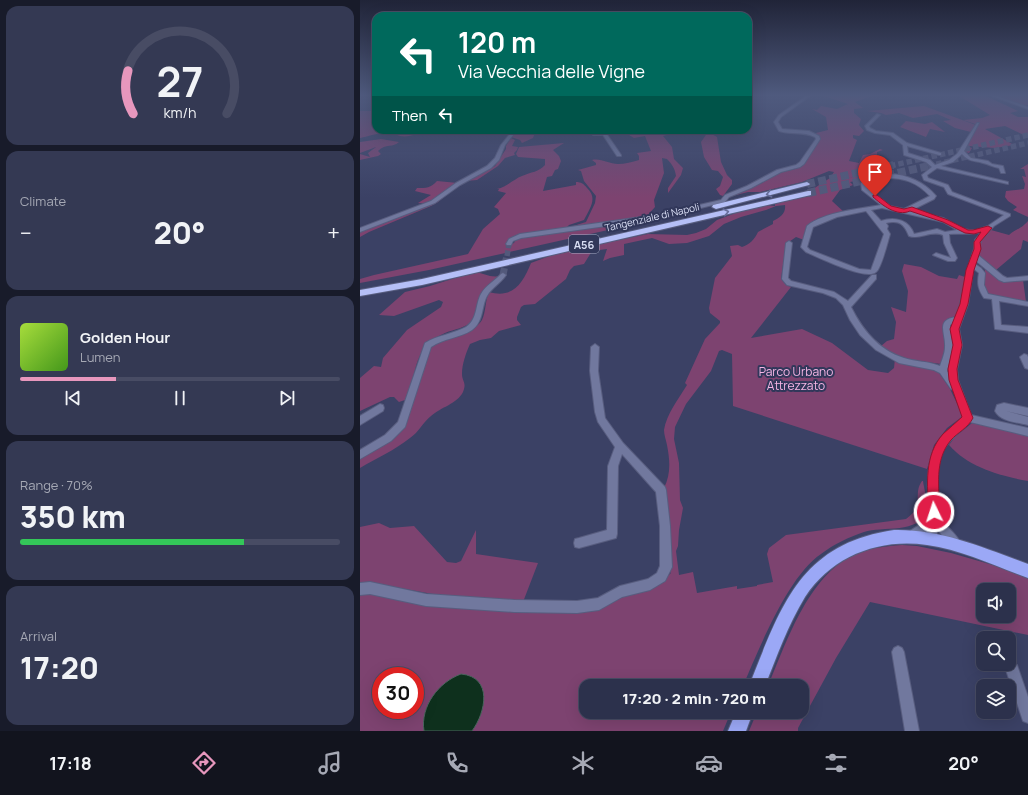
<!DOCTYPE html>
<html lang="en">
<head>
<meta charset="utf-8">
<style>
  :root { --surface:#2c314c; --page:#343953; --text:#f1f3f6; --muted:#a6a9b5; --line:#484c64; --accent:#e797bd }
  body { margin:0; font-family:Manrope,sans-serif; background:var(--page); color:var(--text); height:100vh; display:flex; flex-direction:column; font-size:15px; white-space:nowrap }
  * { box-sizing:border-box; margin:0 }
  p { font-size:13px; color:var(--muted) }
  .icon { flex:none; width:22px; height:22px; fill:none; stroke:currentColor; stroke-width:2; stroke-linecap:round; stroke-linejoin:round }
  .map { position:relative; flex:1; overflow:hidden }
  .sheet { display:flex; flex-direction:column; gap:6px; padding:6px; background:#181b2a; width:360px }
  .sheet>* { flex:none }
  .guide { position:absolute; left:12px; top:12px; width:380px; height:122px; border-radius:12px; box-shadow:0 4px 16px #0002,0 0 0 1px var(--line); background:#00695c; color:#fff; overflow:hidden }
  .tools { position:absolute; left:616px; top:583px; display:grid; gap:8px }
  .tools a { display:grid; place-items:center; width:40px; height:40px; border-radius:8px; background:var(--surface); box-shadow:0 4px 16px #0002,0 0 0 1px var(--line); font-size:20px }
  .speed { position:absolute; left:12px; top:667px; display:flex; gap:8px; font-size:20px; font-weight:700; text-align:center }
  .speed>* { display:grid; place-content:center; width:52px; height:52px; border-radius:50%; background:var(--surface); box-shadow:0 4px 16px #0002,0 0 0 1px var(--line); line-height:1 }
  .speed .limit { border:6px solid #d22; background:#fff; color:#111 }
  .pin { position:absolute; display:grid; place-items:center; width:34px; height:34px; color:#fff; margin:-41px -17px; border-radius:50% 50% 50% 0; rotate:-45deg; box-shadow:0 0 4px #0007 }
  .pin .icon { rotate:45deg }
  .me { position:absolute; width:44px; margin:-22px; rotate:356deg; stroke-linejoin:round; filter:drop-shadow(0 0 3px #0008) }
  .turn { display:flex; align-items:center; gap:14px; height:84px; padding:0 20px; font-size:18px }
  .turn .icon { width:52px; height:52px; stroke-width:2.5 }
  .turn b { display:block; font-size:28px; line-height:34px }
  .then { display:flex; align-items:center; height:38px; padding:0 20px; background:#0003; gap:8px; font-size:15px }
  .big { font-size:30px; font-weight:800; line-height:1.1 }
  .sheet .card { flex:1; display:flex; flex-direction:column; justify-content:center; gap:6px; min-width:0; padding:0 14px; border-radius:12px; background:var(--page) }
  .sheet .dial { align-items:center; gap:0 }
  .dial svg { height:104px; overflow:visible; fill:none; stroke:var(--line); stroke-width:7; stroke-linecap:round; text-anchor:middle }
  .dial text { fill:var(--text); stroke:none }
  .song { display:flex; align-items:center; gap:12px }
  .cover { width:48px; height:48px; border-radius:6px; background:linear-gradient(135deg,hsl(80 70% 55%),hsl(100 70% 35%)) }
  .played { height:4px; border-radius:2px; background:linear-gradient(90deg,var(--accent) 30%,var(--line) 30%) }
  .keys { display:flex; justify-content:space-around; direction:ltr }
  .heat { display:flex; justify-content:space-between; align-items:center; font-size:22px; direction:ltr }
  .charge { height:6px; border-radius:3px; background:linear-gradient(90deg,#34c759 70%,var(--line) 0) }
  .trip { position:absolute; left:219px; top:679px; width:230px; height:40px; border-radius:12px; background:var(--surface); box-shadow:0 4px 16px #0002,0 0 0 1px var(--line); font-weight:800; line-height:40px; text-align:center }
  .tab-bar { display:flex; height:64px; justify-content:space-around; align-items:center; background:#12141e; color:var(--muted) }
  .tab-bar .icon { width:28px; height:28px }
  .tab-bar .active { color:var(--accent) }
  .tab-bar b { font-size:18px; color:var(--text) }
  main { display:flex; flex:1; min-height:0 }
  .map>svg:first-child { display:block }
</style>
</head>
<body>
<main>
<section class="sheet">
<div class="card dial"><svg viewBox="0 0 100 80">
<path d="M14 69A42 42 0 1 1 86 69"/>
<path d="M14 69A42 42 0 0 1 10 36" stroke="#e797bd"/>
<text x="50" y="56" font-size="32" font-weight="700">27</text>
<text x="50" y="72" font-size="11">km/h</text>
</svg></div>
<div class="card"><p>Climate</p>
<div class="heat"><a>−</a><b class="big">20°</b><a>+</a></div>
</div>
<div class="card">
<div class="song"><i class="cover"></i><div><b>Golden Hour</b><p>Lumen</p></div></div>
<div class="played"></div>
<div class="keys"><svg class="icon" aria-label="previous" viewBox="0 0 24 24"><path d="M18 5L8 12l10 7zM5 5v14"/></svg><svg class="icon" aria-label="pause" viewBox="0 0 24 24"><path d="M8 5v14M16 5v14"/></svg><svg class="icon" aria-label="next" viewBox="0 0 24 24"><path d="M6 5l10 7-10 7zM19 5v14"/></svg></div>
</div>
<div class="card"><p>Range · 70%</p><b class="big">350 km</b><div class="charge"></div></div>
<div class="card"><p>Arrival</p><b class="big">17:20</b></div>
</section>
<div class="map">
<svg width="668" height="731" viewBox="0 0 668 731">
  <rect width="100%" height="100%" fill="#3b4165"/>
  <g fill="#7d4370" fill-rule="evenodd">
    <path d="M464,96H512L495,102L503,108L494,109V113L501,119L499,125L504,131L499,136L493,135V138L497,140L489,161L499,163L503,155L510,154L520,149L523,150L517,152V156L524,159L522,168L489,178L522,169L529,173L497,182L495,181L490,182L493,185L480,190L472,201L485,213L459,218L449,224L444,240L436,237L426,244L421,279L426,285L431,287L391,338L442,329L472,343L508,370L528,373L534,368L535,358L575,367L590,389L603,416L587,428L574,445L567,469L373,406L372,354L362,350L359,351L351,371L326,404L315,427L314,439L319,463L320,500L323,508L319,530L318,546L316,551L319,575L333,572L337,593L377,586V589L397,586V585L413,582L407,554L409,548L426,535L546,519C566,505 552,495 562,481H563C564,490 569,503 566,511C560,534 522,526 504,532C489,537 474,544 461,554C428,576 399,649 383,686H226V712H371L363,731H0V592L220,612L302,581L311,573L308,570L304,488C311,474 310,461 307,445C306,440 304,435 304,430C306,415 319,398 327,385L325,383L345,339L360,323V321L350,313L349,308L355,278L372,256L370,246L378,245L382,247C389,245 395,239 398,232L413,224V221C420,217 426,214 425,205L416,206L406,210L381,217L364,224L349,236L327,243L309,244L292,238L264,244V255L250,258L243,261L247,249L232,251L224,264L214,266L210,270L206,279L175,304L164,305L161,307L157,317V320L161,325L139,331L131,338L120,340L110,344C106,353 102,364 102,374C102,382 107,382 103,392C97,404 81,407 71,416C63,422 59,432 50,438C35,450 17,458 0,468V458L30,440L44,427L70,347L74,343C87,339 115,332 122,320C126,312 125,301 129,292C153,299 163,283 171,263L200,252L288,234L327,235L336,233L346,229L357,220L381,211L405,205L415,206V202L451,194L452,193L450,191L470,178L474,172L469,171L442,182L400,192H388L372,196L402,183L420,171L432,170L441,167L444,163L460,140L456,133L468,130L466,117L452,109L457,110L461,106L477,109L488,104ZM21,676H55V710H21Z"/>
    <path d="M599,96H626L658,111L650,113L658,117H668V137L645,126L625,129L654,145L635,148L609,146V147L612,148L609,153L602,151L618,125L603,120L622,118L630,115Z"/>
    <path d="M638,96H668V105L663,106Z"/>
    <path d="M564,106L616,125L611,132L595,128L583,121L591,120L577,114L553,118L539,113L526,115L521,113L507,111Z"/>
    <path d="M0,111H16V130H68C59,133 49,138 40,136C36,135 32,133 28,133C17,133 9,136 0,138Z"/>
    <path d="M546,121L565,124L572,122L585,132L570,129L566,137L540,127Z"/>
    <path d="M157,130H176L173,138L162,143L160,140L151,137Z"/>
    <path d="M261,130H318L314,133L303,136L312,147L314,159L323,168L321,175L308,193V188L316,176C315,169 312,164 307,159L302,158L304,173L294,200L295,207L286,217L210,227L226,222L235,203L236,196L224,181L221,171L218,170L236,165V163L232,160C241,158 249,164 258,164C265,164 272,162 279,160V156L277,153L291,151L285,136L274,138Z"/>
    <path d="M348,132L357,137L361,162L367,175L372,180V184L363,196L360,195L356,189L360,186L363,177L358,171L352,170L344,157L341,142Z"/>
    <path d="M151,138L155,140L152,146L158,147L157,150L154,153L155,155L145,158L138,166L117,180L106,181L135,166L146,149V146Z"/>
    <path d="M21,139L39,142C33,148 26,143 18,151L21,154L18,156L0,160V154L10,157L8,153L16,147L0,153V142Z"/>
    <path d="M204,143L193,150L199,156L201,161L198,169L195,170L192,176L187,177L183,191L216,185V182C221,182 224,184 227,188C238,198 230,208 224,220L209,225L205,229L160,235L147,245L154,243L155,241L161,238L302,218L69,270L0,283V279L14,275L108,254L123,229L140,214L138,209L134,207L146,193L138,191L139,189H137C148,186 154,179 162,176C171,172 179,172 185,165V159L158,157L156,154L159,147Z"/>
    <path d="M668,164V217L653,210L657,207L648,201L645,197L646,191L664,189L665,184L662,176L666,177L664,169H660Z"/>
    <path d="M77,181L98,183C86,191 72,205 58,203L71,195L55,191L57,188C66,188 71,188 77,181Z"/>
    <path d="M92,190L78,202L71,206L9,232L0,237V232L46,214Z"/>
    <path d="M668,221V242L663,240L661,249L636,270L619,259V242L631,230L649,235C657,228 660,230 668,221Z"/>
    <path d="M544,264L561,267L579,276L597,279L599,275L605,277V285L596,316C578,321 586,327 586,341C587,348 583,357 581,364L538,358L521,346L527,341L534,339L536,322L531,307L546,312L548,291L542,271Z"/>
    <path d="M624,265L638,277L663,280L666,302L627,295L622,282L625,271Z"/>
    <path d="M114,272C124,273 130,278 140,276L118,302L113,321C105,328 95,329 85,333C53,347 57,370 48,399L39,402L34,397H30L0,411V378L14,366L21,367L23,358L47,330L81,307L83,302L79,300L34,316L19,315L45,292L70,286Z"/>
    <path d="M612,423L668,435V481C640,476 608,467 589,445L595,437Z"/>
    <path d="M19,523L30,528L54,526L87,562L96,563L101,561L116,530V554L178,563L163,602L78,595L13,583H0V527Z"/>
    <path d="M542,545L557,546L591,553L668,575V635L510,602L476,658L438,728V731H389L397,712H442V686H408C428,639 450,569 503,551C516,547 529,546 542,545ZM623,590H649V616H623Z"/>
  </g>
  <path fill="#0e301d" stroke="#4b645e" d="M101,674C133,677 126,712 112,731H64C60,706 79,682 101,674Z"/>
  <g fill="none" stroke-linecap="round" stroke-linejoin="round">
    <path stroke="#53597b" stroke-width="5.5" stroke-dasharray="5.5 2.5" stroke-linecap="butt" d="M147,256L149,244"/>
    <path stroke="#53597b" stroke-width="7" stroke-dasharray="7 3.5" stroke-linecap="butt" d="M143,275L147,255"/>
    <g stroke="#53597b" stroke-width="5.5" stroke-dasharray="5.5 3" stroke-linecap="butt">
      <path d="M530,166L668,135"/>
      <path d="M568,166L668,143"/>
    </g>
    <g stroke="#53597b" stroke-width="8" stroke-dasharray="8 3.5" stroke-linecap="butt">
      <path d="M447,184L534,165"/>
      <path d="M448,193L573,165"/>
    </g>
    <defs>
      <g id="minor">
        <path d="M446,96H450L421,117L418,122L422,129L449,131L459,136L460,139L444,164L440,167L421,172L391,188L369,197L365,202L296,219L161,238L153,241L151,245H147L146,244L149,239L160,234L296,215L361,200L365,195L387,186L417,170L436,165L440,162L456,139L455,137C443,131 431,135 419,131L414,122L419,115Z"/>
        <path d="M632,96H637L668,107V109Z"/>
        <path d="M517,114L520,115L509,126L510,128L516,131L533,133L547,143L581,153V155H579L547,146L548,153L570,160L575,165L589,160L597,154L617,123H619L604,151L611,158L628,161L632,164L643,166L645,173H641L639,168C633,167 628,164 623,163C613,160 609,162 602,154L593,162L581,166L648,182V184L577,168L567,175L568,178L588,185L592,192L650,214V216L634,226L621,240L618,255L643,276L647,278L668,276V280L644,282L639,280L616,261L615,264L621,268L625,273L624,285L628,294L668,302V306L639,301L641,325L668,327V333L635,329L632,299L624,298C618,289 617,283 619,273L614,269L613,271L608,304L599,329L602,345L597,369L598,380L611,415L668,428V436L610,422C601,431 590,439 584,449C575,465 575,503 583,519C587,529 597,534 601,544L600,548L596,549L592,548L577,529V539L576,543L572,544L568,543L566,532L551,542L547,541L546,537L547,533C553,529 562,524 567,518C571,511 568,502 568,494C566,453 575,444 603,417L594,390L591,389L580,373L574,370L539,363L516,350L500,335L490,320L483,305L476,298L463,293L427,285L422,279L426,243L429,241L432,243L428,278L431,281L474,292L488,301L512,275H516V279L491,307C502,329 518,350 544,358C556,362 568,361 580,366C582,360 585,353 585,347C586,333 575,320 596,317L600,304L607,271L614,249L615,240L622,232C612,235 600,233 589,234L590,243L597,258L595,261H588L573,255L576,253L591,258L584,243L583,235C570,230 561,240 549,236C544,224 540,220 526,223L528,226L527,229L530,234C528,241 521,269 516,272C506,281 458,257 446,252L441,247L447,226C463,212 500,209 521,205L502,190L501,183C525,166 558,175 576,196L574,199L550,211L583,218L603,229L609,230H617L628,226L644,215L588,194L584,187L564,180L562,175L572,167L566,162L544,155L543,145L530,135L515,133L507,130L505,126ZM523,178C543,177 557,182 570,196L544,209L530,206L507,188V184ZM522,208L583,222L597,230L585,232L577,229L554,234C549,220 535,216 521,221L511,210ZM506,211L524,234L511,270L499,269L450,250L447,247L453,227L477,217ZM594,323C590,332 594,336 594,345C594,355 589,364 589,374L587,371L593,347L590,327V325Z"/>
        <path d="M153,130H157L145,145L139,160L131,168L100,185L75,203L0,232V228L71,201L96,183L127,166L135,158L141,145Z"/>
        <path d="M231,130H235L236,133H246L261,155V156H257L243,135H233Z"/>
        <path d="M143,273L146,275C141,283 131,288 127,296C121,307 124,321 112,330C100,338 84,338 71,347L45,427L31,441L0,459V450L25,435L38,422L65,343C78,335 93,334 106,327C118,319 115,305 121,294C126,285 135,281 141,274Z"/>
        <path d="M235,344L239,347L238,371L245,418L263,443L305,487L306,490L310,526L312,567L305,581L290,590L262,597L239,610L217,613L154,612L66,606L10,594L0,595V583L10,582L66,594L154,600L217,601L238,598L260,586L288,579L297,573L300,566V526L296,492L262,454L258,466L257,534L256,538L219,548L215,547L214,543L215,539L219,538L247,530L248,466L255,447L238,422L235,412L230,371L231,347Z"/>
        <path d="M664,354L667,355L668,357V369L665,368L660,357Z"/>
        <path d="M644,403L668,408V416L646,411L668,417V425C657,422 641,422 635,411L637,405Z"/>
        <path d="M20,404L23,405L24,408L23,411L0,425V416Z"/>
        <path d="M538,646L542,648L544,652L559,731H545L532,652L534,648Z"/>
        <path d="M652,664L657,665L668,697V723L663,721L646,670L647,665Z"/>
      </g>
      <g id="major">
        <path d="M534,530C582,529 624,548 668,564V578C635,566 602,550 567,545C519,538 472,556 445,597C428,625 417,656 405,686H389C421,607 439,544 534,530Z"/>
        <path d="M376,712H393L386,731H368Z"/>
      </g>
      <g id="highway">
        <path d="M447,182L450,184L449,185L356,209L352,207L353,205Z"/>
        <path d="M448,191H451V195L62,285L0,296V290L62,279Z"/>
      </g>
    </defs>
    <use href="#minor" stroke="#585d7f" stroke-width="2"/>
    <use href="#major" stroke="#585d7f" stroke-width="2"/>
    <use href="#highway" stroke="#585d7f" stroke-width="2"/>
    <use href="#minor" fill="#71789e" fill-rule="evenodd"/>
    <use href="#major" fill="#9ba8f6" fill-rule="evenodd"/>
    <use href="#highway" fill="#b5bff7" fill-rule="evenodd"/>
  </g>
  <defs><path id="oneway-chevron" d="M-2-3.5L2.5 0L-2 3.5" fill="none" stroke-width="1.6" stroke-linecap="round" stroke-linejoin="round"/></defs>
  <g stroke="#666d99">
    <use href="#oneway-chevron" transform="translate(409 194) rotate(167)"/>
    <use href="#oneway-chevron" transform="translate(366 212) rotate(-13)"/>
  </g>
  <linearGradient id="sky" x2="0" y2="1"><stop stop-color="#202438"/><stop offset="0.48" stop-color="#4f5a7e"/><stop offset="1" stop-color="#4f5a7e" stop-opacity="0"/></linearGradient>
  <rect width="668" height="198" fill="url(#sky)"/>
  <path fill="#e11d48" stroke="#92132f" d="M513,195H517L531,206L544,209L552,207L588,220L608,230H613L628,226L632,228L620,242L621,249L614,270L608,304L599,329L602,345L597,369L598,380L613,418C608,428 597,433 591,440C574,460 579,488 580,512L579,516L574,517L570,516L569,512C567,485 564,455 583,434C589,428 596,423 602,417L589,380L588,369L593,345L590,329L600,304L606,270L614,249V242L621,232L614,234L605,233L583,222L550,211C537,217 522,205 513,197Z"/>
  <g text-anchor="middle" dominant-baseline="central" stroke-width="4" stroke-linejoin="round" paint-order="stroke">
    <g font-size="10" fill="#dadff5" stroke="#31375a">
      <text transform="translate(292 217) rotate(-13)">Tangenziale di Napoli</text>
    </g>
    <rect fill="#31375a" stroke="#a7adc6" stroke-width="1" x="209" y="235" width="30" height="18" rx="3"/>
    <g font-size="11" font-weight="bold" fill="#dadff5">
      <text x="224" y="244">A56</text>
    </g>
    <g font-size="12" fill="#f5b4e4" stroke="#31375a">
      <text x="436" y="371">Parco Urbano<tspan x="436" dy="14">Attrezzato</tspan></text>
    </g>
  </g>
</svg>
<div class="tools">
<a><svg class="icon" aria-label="sound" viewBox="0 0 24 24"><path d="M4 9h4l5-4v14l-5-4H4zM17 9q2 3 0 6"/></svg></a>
<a><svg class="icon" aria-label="search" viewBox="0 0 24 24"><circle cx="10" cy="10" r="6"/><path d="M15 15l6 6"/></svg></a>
<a><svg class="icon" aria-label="layers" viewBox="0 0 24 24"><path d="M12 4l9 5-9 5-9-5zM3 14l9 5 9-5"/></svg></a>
</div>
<div class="speed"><div class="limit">30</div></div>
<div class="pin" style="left:515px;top:196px;background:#d93025"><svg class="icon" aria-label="arrive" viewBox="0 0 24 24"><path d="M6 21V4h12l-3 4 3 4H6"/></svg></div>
<svg class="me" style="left:574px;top:512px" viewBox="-20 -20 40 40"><circle r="17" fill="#e11d48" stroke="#fff" stroke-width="3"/><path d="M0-11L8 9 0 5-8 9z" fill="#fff"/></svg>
<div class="trip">17:20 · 2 min · 720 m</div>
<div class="guide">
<div class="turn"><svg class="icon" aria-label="left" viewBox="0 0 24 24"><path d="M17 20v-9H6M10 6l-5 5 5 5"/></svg><div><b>120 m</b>Via Vecchia delle Vigne</div></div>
<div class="then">Then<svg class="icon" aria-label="left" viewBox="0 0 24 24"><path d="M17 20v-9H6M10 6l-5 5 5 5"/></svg></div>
</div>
</div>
</main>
<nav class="tab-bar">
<b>17:18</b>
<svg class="icon active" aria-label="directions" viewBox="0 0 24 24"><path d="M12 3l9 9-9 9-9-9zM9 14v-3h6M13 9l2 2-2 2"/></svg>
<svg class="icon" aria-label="music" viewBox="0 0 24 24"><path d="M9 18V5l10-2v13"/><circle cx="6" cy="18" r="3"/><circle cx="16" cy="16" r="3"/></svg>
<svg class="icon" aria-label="phone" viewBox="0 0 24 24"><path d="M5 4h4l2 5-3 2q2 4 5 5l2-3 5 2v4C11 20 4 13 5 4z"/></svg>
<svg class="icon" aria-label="climate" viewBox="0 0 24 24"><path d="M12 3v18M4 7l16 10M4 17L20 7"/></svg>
<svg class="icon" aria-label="car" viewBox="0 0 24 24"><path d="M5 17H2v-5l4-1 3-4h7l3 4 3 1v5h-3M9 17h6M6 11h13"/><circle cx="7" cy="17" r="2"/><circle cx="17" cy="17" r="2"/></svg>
<svg class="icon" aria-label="filters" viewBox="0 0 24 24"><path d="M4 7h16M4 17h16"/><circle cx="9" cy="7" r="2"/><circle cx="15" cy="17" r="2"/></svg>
<b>20°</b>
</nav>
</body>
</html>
